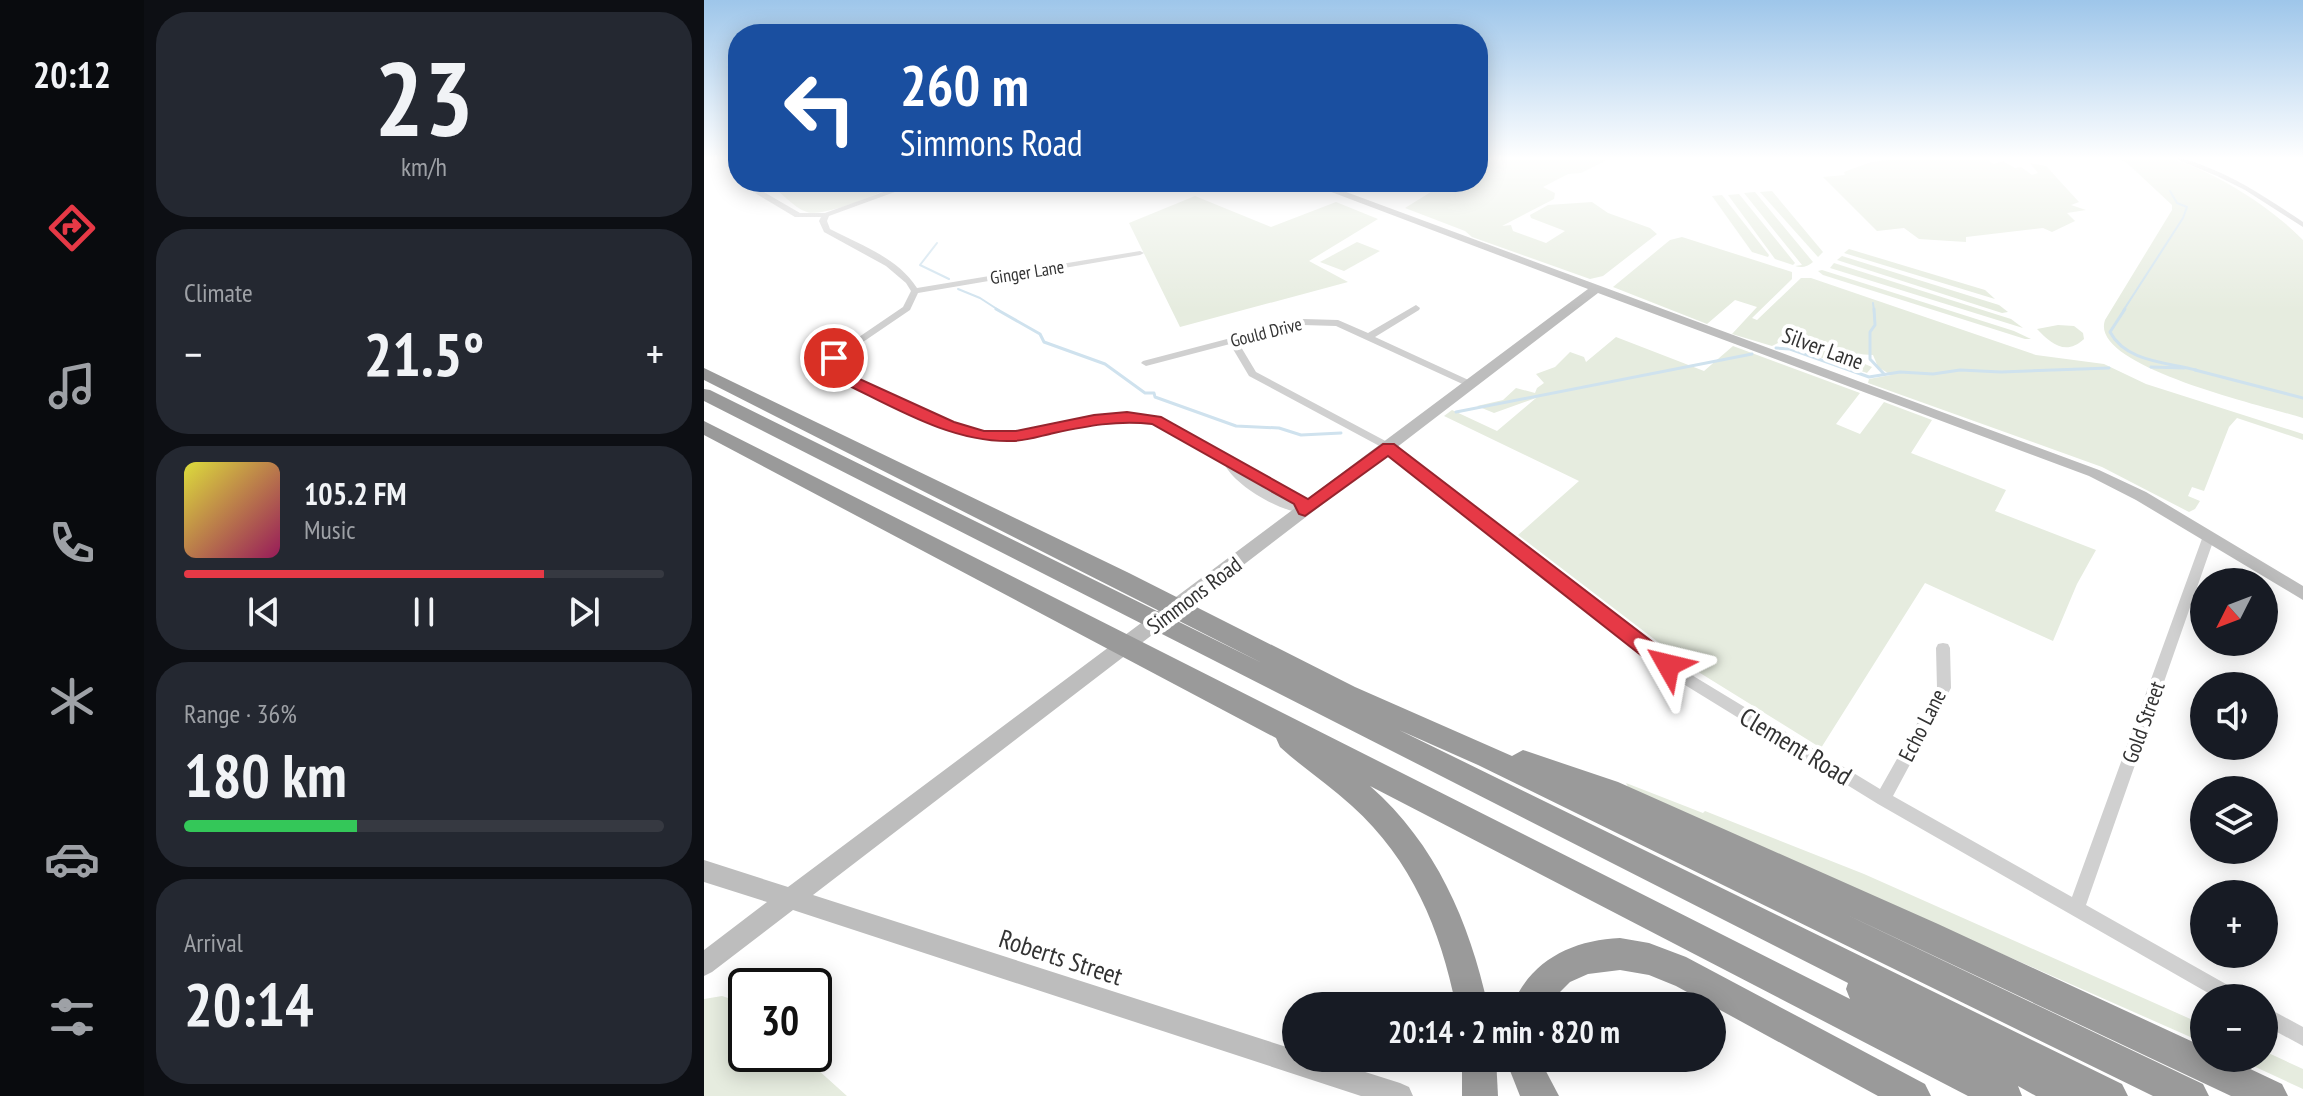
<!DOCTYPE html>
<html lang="en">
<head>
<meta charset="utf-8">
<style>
  :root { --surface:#171b24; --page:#242831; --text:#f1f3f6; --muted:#9ea1a6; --line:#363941; --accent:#e63946 }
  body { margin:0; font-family:"PT Sans Narrow",sans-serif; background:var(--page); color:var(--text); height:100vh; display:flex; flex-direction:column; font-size:30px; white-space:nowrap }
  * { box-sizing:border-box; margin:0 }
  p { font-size:26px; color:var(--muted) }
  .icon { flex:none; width:44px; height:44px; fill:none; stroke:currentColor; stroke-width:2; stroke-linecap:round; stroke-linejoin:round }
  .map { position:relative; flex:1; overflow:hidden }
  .sheet { display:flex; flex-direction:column; gap:12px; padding:12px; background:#0d0f14; width:560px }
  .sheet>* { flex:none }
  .top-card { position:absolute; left:24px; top:24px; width:760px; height:168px; border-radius:32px; box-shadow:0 4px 20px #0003; background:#1a4fa0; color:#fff; overflow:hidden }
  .needle { width:52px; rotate:228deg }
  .controls { position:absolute; left:1486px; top:568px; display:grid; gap:16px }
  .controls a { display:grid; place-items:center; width:88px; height:88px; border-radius:50%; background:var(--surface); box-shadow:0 4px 20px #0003; font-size:40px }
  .speed { position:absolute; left:24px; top:968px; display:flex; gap:16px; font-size:40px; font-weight:700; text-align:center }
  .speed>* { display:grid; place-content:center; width:104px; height:104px; border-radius:50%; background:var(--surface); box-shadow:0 4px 20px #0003; line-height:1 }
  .speed .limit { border:4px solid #111; border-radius:12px; background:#fff; color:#111 }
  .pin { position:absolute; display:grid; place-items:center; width:68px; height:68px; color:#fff; margin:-34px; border:4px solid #fff; border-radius:50%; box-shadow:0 2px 8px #0007 }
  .me { position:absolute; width:88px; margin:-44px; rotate:307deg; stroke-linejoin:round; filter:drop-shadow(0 0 6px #0008) }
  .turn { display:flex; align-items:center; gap:28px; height:168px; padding:0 40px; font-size:36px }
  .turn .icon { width:104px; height:104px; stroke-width:2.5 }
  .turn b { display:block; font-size:56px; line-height:68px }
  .big { font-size:60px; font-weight:700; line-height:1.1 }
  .sheet .card { flex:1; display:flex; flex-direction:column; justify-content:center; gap:12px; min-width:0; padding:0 28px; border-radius:32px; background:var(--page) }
  .sheet .dial { align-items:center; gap:0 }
  .dial b { font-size:104px; line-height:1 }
  .song { display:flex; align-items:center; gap:24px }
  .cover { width:96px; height:96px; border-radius:12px; background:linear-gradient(135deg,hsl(60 70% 55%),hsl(330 70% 35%)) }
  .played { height:8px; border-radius:4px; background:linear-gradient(90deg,var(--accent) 75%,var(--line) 75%) }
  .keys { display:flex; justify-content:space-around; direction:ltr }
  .heat { display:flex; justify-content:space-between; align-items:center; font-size:44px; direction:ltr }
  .charge { height:12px; border-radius:6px; background:linear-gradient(90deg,#34c759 36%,var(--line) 0) }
  .trip { position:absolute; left:578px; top:992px; width:444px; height:80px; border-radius:40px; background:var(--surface); box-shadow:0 4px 20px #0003; font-weight:700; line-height:80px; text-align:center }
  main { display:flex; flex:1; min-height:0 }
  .tabs { display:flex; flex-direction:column; width:144px; justify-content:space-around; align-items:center; background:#090b0e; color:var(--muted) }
  .tabs .icon { width:56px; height:56px }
  .tabs .active { color:var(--accent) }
  .tabs b { font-size:36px; color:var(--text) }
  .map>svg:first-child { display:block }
</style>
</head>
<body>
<main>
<nav class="tabs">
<b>20:12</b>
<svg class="icon active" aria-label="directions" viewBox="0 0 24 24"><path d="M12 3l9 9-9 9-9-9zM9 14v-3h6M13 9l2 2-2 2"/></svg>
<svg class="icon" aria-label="music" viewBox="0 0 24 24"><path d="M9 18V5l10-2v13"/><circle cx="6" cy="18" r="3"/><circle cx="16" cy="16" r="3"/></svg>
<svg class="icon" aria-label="phone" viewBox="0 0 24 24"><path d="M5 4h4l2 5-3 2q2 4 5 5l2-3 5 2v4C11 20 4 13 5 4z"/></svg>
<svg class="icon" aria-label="climate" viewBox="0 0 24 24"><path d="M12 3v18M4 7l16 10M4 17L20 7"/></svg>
<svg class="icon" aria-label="car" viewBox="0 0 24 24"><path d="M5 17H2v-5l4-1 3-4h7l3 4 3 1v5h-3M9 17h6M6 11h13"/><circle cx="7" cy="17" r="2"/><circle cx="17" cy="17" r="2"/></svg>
<svg class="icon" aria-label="filters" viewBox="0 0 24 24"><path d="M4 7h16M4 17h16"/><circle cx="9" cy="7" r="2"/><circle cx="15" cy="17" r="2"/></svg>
</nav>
<section class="sheet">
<div class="card dial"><b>23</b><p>km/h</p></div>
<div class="card"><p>Climate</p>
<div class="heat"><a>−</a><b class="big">21.5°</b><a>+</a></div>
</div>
<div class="card">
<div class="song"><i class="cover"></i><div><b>105.2 FM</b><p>Music</p></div></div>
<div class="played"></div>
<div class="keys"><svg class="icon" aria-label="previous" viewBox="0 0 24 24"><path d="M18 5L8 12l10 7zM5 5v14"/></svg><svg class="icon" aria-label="pause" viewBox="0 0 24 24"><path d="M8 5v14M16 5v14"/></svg><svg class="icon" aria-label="next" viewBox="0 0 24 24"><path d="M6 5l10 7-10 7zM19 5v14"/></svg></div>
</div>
<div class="card"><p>Range · 36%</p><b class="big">180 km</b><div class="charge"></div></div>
<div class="card"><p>Arrival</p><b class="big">20:14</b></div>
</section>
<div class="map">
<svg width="1599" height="1096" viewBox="0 0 1599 1096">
  <rect width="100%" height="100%" fill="#fff"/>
  <g fill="#e6ecdf">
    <path d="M774,157H909L877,173L864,174L839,187L851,193L850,199L798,226L807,225L809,231L842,243L861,231L827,218L826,215L844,205L888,202L904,213L946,228L953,234L899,276L886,279L768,237L761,231L701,208L743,182H774Z"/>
    <path d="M1209,157L1281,158L1290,164L1299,161L1311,168L1317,167L1328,175L1334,173L1326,163L1342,166L1375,202L1367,205L1382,210L1363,213L1371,221L1348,232L1339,228L1262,237V242L1215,239L1200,228L1173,231L1119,177L1141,175L1140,172L1167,162Z"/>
    <path d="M1411,157C1428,157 1444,154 1460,157C1506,168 1566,206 1599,240V418C1565,407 1384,367 1401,320L1468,210V205L1423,163Z"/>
    <path d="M62,182H201C181,190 122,218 103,212C89,208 76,190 62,182Z"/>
    <path d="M1068,191L1119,252L1114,257L1056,192Z"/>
    <path d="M1051,192L1109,262C1103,267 1098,268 1091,266L1098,265L1040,193Z"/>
    <path d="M1035,194L1091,263L1089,265L1071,259L1024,195Z"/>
    <path d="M1018,195L1065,255L1064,257L1048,252L1008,196Z"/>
    <path d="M491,196L567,227L632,202L674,219L605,261L644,282L476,327L425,223Z"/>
    <path d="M978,237L1088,272V279L1048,318L1053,320L1097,278H1107L1332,355L1400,364L1442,384L1599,434V440L1533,418L1525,427L1500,491L1488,487L1484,496L1496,501L1491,509L1485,512L1398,467L1164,383L1165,379L1187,375L1174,367L1169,355L1151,354V360L1168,367L1163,373L1074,343L1068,346L1028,334L1053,307L1031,300L1003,324L909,287L966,240Z"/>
    <path d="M653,242L676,251L640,271L616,262Z"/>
    <path d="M1145,249L1281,290L1291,299L1140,253Z"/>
    <path d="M1138,256L1295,305L1304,312L1298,313L1133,260Z"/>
    <path d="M1130,263L1307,319L1319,328L1126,268Z"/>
    <path d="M1118,270L1310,331L1327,339H1321L1119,275L1114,271Z"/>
    <path d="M1354,325L1370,326L1379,333L1380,339C1362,356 1347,344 1333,329Z"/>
    <path d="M912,337L1000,371L1029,346L1156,393L1132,424L1156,434L1180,402L1228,420L1207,453L1302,490L1291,511L1392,550L1373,584L1349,641L1221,583L1117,748L988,668L814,535L875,481L740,416L748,410L793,431L832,398L790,413L773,406L799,400L812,388L831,393L833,388L840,383L832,374L851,367L866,352L880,357L882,362Z"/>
    <path d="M922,783L999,813L1001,811L1160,874L1500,1025V1043L925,789Z"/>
    <path d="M18,996L30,1000L42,999V1054H102L113,1069L143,1096H0V999Z"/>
    <path d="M1560,1051L1599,1069V1089L1532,1058H1560Z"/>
  </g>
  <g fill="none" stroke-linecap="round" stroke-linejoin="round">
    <g stroke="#cfe2ee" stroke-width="2">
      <path d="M233,243L216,265L245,279"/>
      <path d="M254,289L276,298L296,311"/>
      <path d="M1169,303L1170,311"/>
      <path d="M1419,311L1479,218L1483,207L1473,203L1466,191"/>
    </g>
    <g stroke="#cfe2ee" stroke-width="3">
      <path d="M292,309L336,334L340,342L401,364L441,393H450L451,397L532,426L575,428L597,435L637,433"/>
      <path d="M1170,309L1171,325L1166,332V359L1180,374"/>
      <path d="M1421,309L1406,332C1422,362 1462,362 1492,370"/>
      <path d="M1072,348L1086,349L1165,377L1196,372L1229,374L1256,370L1297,372L1405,368"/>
      <path d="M1447,367L1480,368"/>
      <path d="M1491,370L1599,398"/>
      <path d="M752,412L1048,354"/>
    </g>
    <g fill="#d0d0d0" fill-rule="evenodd">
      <path d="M1467,157C1478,157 1487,161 1498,165C1535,179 1566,200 1599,222V227L1541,190L1513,176Z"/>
      <path d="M207,182H218L125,216L123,221L126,229C157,245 194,258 213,288L436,251L440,253L436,255L214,293L206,310L134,359L132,367L137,373L248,423L280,433H312L390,416L423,414L455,418L600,497L607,510L605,513C580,515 529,485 520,463L449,423L423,420L390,422L312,439H279L240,427L131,377L122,367L127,356L199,307L207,291L202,283L182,266L120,232L115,221L117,217H91L51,193L58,191L96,213H121ZM540,474L592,503L563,490Z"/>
      <path d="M712,305L716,308L715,310L671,337L771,383V387H765L632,326L599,325L534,342L552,372L689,445L991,677L1176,789L1233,688L1232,648L1234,644L1239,643L1244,644L1246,648L1247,688L1189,796L1368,897L1499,536L1501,533H1509L1511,536L1382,905L1536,992L1539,998H1513L1174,804L981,685L681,449L545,376L526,344L442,366L437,363L439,361L599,319L634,320L664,333Z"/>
      <path d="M1560,1006L1599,1027V1046L1560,1025Z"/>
    </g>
    <path fill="#bdbdbd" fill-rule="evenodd" d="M601,182H615L1395,470L1442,492L1599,586V600L1432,500L1385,476L894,293L109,895L592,1050V1058H617L696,1083L705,1087L709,1096H657L89,910L8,972L0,976V950L63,902L0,882V860L84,887L884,289Z"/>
    <g fill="#9a9a9a" fill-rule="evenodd">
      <path d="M0,368L425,573L651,687L808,756L819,750L914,782L1234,924L1500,1047V1058H1523L1578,1084L1584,1096H1527L1139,913L1499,1084L1505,1096H1449L774,765L695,730L1418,1084L1424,1096H1332L1314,1086L1318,1096H1264L666,786C732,844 765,921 784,1006H752C736,929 708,860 648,806C625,785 599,768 576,747L572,738L0,435V421L1146,999L1142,989L1144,983L0,401V389L6,390L558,663L0,380Z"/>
      <path d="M916,938L945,943L982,957L1221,1084L1227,1096H1174L972,986L945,975L916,970L884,974L866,982L842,1006H808C826,961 868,940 916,938Z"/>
      <path d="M758,1058H792L794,1096H758Z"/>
      <path d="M801,1058H835L855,1096H816Z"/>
    </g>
  </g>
  <linearGradient id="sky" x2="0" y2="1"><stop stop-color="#9ec6ea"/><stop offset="0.51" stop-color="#fff"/><stop offset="1" stop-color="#fff" stop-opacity="0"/></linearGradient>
  <rect width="1599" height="310" fill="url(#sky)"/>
  <path fill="#e63946" stroke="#96252e" stroke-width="2" d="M130,354L137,358L135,366L140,372L250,422L280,431H312L390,415L423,412L457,417L604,499L679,444H690L972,660L975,665L972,671L964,674L957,671L684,456L601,516L595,514L590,504L448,424C413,420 383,426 350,433C336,436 322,441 308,441C245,443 185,404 129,378L120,367L125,355Z"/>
  <g text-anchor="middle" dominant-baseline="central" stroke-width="8" stroke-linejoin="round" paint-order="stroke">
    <g font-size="18" fill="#333" stroke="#fff">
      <text transform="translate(323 272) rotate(-9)">Ginger Lane</text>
      <text transform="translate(562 332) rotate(-14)">Gould Drive</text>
    </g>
    <g font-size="22" fill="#333" stroke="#fff">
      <text transform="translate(1119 348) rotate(20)">Silver Lane</text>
      <text transform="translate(490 595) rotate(-37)">Simmons Road</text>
      <text transform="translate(1439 722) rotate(-70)">Gold Street</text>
      <text transform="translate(1218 725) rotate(-63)">Echo Lane</text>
    </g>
    <g font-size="26" fill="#333" stroke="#fff">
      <text transform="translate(1092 746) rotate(31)">Clement Road</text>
      <text transform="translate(357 957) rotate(18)">Roberts Street</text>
    </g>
  </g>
</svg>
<div class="controls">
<a><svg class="needle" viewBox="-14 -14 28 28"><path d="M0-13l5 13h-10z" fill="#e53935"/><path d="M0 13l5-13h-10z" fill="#9ea1a6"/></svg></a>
<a><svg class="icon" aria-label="sound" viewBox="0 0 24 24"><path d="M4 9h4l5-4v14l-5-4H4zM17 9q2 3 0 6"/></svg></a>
<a><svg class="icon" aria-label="layers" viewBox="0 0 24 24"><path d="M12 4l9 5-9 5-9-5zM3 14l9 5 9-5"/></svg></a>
<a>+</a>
<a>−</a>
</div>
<div class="speed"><div class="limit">30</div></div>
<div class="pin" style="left:130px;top:358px;background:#d93025"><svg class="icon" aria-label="arrive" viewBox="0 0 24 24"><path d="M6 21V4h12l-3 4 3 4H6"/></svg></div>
<svg class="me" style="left:964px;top:665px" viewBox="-20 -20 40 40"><path d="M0-17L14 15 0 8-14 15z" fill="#e63946" stroke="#fff" stroke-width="4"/></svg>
<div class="trip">20:14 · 2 min · 820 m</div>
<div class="top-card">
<div class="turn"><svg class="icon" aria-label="left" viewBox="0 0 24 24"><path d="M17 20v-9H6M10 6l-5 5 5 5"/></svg><div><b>260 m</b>Simmons Road</div></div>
</div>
</div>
</main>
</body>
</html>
